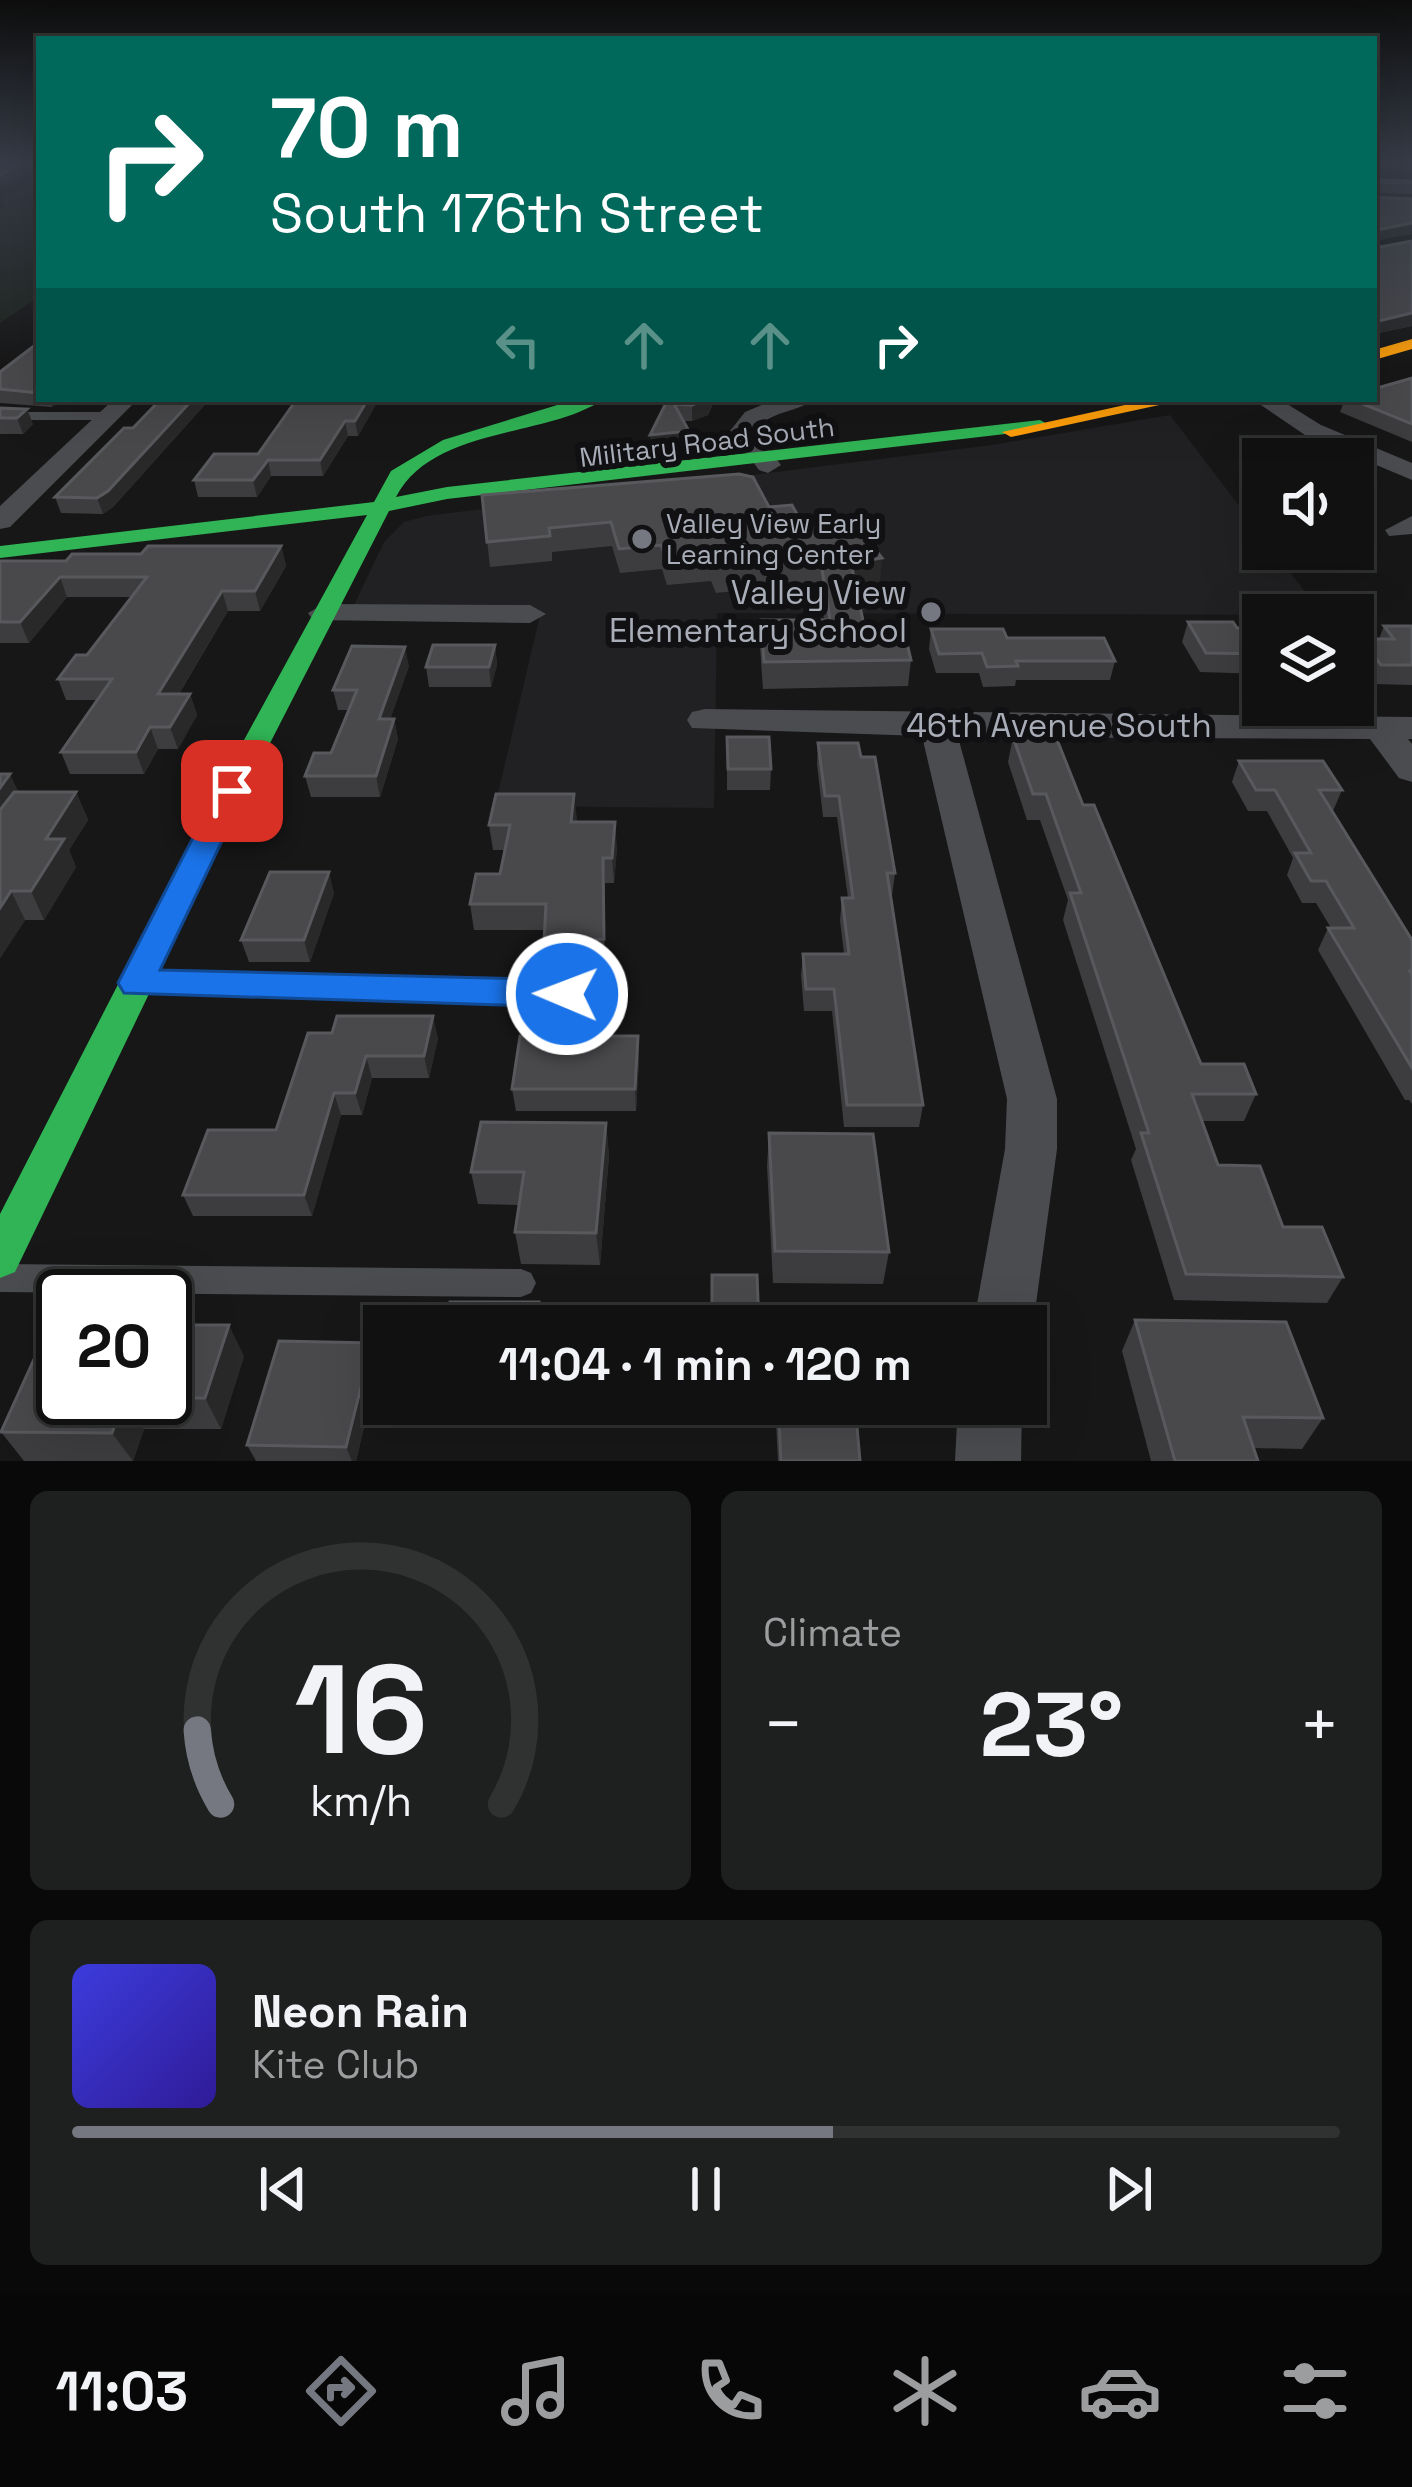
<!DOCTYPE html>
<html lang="en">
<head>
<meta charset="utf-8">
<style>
  :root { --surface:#111; --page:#1e1f1f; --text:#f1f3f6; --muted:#9c9d9f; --line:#303131; --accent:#757880 }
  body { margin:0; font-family:"Space Grotesk",sans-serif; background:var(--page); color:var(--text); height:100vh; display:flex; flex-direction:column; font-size:45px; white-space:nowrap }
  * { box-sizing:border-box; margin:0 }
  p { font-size:39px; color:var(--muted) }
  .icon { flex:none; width:66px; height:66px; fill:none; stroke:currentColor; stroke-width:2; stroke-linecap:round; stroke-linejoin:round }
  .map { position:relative; height:1461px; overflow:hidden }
  .details { display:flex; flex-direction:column; gap:30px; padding:30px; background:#090909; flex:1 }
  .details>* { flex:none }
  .guide { position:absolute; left:36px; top:36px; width:1341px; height:366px; border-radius:0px; box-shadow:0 12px 48px #0002,0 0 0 3px var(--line); background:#00695c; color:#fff; overflow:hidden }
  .controls { position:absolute; left:1242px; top:438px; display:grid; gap:24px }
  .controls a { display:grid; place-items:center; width:132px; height:132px; border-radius:0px; background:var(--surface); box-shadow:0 12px 48px #0002,0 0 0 3px var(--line); font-size:60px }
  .speed { position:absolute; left:36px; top:1269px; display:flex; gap:24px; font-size:60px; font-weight:700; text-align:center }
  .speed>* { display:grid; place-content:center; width:156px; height:156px; border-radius:50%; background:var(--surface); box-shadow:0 12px 48px #0002,0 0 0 3px var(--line); line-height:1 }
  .speed .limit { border:6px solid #111; border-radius:18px; background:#fff; color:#111 }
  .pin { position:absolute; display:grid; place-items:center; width:102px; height:102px; color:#fff; margin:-51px; border-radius:24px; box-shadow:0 6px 18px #0006 }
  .me { position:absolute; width:132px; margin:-66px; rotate:271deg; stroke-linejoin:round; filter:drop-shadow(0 0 9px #0008) }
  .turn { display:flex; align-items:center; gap:42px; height:252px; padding:0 36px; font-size:54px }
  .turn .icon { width:156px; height:156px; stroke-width:2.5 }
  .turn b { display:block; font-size:84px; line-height:102px }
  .lanes { display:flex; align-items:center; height:114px; padding:0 36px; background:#0003; justify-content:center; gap:60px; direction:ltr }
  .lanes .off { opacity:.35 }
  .big { font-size:90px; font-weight:600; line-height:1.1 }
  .details .widget { flex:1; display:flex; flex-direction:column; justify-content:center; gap:18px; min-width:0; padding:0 42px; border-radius:18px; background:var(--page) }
  .details .dial { align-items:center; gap:0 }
  .dial svg { height:312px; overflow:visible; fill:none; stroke:var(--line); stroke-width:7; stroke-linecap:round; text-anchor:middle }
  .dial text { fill:var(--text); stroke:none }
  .song { display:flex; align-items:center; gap:36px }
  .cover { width:144px; height:144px; border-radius:18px; background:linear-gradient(135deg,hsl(240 70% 55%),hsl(250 70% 35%)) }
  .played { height:12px; border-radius:6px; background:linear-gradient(90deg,var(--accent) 60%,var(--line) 60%) }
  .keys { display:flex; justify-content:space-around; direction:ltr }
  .heat { display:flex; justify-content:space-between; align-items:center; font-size:66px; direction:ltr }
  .details .tiles { flex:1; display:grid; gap:30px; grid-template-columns:1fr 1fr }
  .widget:last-child { grid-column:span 2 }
  .trip { position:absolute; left:363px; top:1305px; width:684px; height:120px; border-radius:0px; background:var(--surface); box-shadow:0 12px 48px #0002,0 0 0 3px var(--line); font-weight:600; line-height:120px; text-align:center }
  .tabs { display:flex; height:192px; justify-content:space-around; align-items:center; background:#070707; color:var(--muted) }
  .tabs .icon { width:84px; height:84px }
  .tabs .current { color:var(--accent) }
  .tabs b { font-size:54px; color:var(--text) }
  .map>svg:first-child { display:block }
</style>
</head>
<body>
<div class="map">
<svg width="1412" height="1461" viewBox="0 0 1412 1461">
  <rect width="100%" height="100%" fill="#171717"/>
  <path fill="#212123" d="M1170,415L1263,537V549H1272L1323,615L717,613L714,808L495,806L541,611L352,609L384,542L404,522L426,516L992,445Z"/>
  <path fill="#1d241e" d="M39,177V297L0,323V210L5,206L0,199Z"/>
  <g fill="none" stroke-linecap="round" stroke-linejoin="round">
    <g fill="#4b4c50" fill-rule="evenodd">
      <path d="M0,412H109L115,416L109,420H0Z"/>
      <path d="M147,975L567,985L575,988L579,994L575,1000L567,1003L147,993L139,990L135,984L139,978Z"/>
      <path d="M0,1264L521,1269L531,1273L536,1283L531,1293L521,1297L0,1292Z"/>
    </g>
    <g fill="#4b4c50" fill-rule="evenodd">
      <path d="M114,399H138L10,527L0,529V506Z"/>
      <path d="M776,399H815C797,413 771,410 754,431L781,465L768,473L759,470L730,431L745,412Z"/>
      <path d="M1252,399H1279L1321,425L1412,463V480L1305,435Z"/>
      <path d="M1412,516V534L1389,536L1385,530Z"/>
      <path d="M324,604L530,605L546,614L530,623L313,620L308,613Z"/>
      <path d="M705,709L1412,717V739H1408L1412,744V782L1399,778L1370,739L958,737L1057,1099V1149L1033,1326L1026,1343V1326H973L1005,1149L1007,1099L922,736L692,728L687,720L692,712Z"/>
      <path d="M958,1404H1022L1021,1461H955Z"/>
    </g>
    <path fill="#30b455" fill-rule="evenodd" d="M577,399H604C547,438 433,426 396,497L447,487L1040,420L1049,425L1040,430L447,499L389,511L266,751L15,1272L0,1278V1214L238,751L367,515L0,558V546L374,502L391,471L443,440Z"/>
    <g fill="#ff9f0a" fill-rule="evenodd">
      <path d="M1412,339V349L1374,360V350Z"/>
      <path d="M1152,399H1187L1011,437L1002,432Z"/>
    </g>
  </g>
  <g fill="#3d3d3f">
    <path d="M1374,180L1412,181V194L1375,193V248L1412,241V326L1374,334Z"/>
    <path d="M39,342V399H63L52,407L0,403V372Z"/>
    <path d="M1412,378V442L1340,412L1345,399H1374Z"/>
    <path d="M161,399H210L113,507L103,514L61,513L55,497L133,428Z"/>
    <path d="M379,399L358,436H348L323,476H271L257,497H198L194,480L258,454Z"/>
    <path d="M668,399H715L708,415L692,421H683L689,448L651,451Z"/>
    <path d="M0,408L33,424L23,434H0Z"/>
    <path d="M482,495L769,507L803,525L880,583L856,587L866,635L911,660L908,686L763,689L760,647L761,620H824L819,582L716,593L711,581L667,585L662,569L620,573L612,546L552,552V561L490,567Z"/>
    <path d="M281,546L286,566L260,611H228L179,694H190L197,715L178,749H158L144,774H70L61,752L97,700H66L58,679L87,655L132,597H67L29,643H0V561H66L141,554Z"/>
    <path d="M1188,622L1237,628H1263V674L1200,672L1182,642Z"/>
    <path d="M1384,626H1412V685L1373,684L1353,659L1360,639H1379Z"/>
    <path d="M931,629L1007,638L1115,661L1110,680H1016L1015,686L983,687L979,673H936L929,649Z"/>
    <path d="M495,645L497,665L491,687H429L426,667Z"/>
    <path d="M409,666L390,719H394L398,739L380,797H311L305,776L331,753L349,710H338L333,690Z"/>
    <path d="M727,737L771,769L770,790H727Z"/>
    <path d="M1013,737L1083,805L1201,1064L1256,1094L1244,1121H1202L1218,1165L1283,1227L1343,1277L1327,1303L1174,1300L1131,1160L1136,1149L1063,920L1068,900L1040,820H1027L1008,762Z"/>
    <path d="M818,743L861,757L895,873L892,895H890L923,1105L919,1127H844L832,1011H804L801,975L803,954H844L840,920L842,898H848L837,817H823L817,764Z"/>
    <path d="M1239,761L1342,790L1333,811L1412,940V1104L1409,1100H1405L1318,950L1328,928H1331L1316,903H1302L1287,875L1293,858L1267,811H1248L1232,782Z"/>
    <path d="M0,774L19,792H76L88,820L69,850L76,867L44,920H25L0,958Z"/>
    <path d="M576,822L617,847L614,883H605V965L548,968L545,930H474L470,904L500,874L505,850H493L489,825Z"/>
    <path d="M334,893L310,962H249L241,940Z"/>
    <path d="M308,1033L438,1038L429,1078H372L362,1115H341L312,1216H193L183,1195L276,1130Z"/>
    <path d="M638,1036L639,1059L636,1111H516L512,1089Z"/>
    <path d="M606,1123L609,1156L600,1265L521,1264L515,1232L519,1205L478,1204L471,1172Z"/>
    <path d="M769,1133L889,1252L883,1284L773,1283L767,1166Z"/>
    <path d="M1135,1320L1323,1418L1302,1449L1253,1448L1258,1461H1151L1122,1351Z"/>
    <path d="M244,1356L221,1429H144L133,1461H24L1,1432Z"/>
    <path d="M379,1364L356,1461H256L247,1445Z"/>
    <path d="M775,1404H855L860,1461H778Z"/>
  </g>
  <g fill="#29292a">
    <path d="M26,162H39V167L0,186V175Z"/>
    <path d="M1412,223V234L1374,241L1377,230Z"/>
    <path d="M1412,313V326L1374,334V322Z"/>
    <path d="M50,399H63L52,407Z"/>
    <path d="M193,399H210L113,507L103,514L97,498Z"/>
    <path d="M368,399H379L358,436L355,421Z"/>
    <path d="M708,399H715L708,415L692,421V405Z"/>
    <path d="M1049,399H1074L1048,403Z"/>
    <path d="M27,409L33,424L23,434L17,418Z"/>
    <path d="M345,421L348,436L323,476L320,460Z"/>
    <path d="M689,431V448L651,451L650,435Z"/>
    <path d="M268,460L271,476L257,497L253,480Z"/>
    <path d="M281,546L286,566L260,611L255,591Z"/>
    <path d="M882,558L880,583L849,588L851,563Z"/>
    <path d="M60,577L67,597L29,643L20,622Z"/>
    <path d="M222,591L228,611L166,715L158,694Z"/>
    <path d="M495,645L497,665L491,687L489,667Z"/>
    <path d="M405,647L409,666L383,740L379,719Z"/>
    <path d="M190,694L197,715L178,749L170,727Z"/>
    <path d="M394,719L398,739L380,797L376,776Z"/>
    <path d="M150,727L158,749L144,774L136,752Z"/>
    <path d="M10,774L20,795L0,822V788Z"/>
    <path d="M76,792L88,820L69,850L76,867L44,920L31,891L46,839Z"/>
    <path d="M574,794L577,819L573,847L571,822Z"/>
    <path d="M615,822L617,847L614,883L612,858Z"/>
    <path d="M603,858L605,883V965L604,939Z"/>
    <path d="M329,872L334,893L310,962L304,940Z"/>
    <path d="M11,891L25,920L0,958V908Z"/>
    <path d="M433,1016L438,1038L429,1078L424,1056Z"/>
    <path d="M638,1036L639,1059L636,1111L635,1089Z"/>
    <path d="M366,1056L372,1078L362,1115L355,1093Z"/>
    <path d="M334,1093L341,1115L312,1216L304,1195Z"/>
    <path d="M606,1123L609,1156L600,1265L596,1233Z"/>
    <path d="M539,1302L543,1323V1326H537Z"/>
    <path d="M229,1325L244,1356L221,1429L205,1398Z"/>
    <path d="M372,1343L379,1364L356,1461H352L346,1447Z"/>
    <path d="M125,1398L144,1429L133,1461L112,1433Z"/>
  </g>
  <g fill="#49494c" stroke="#58595d" stroke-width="3">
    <path d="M0,162H26L0,175Z"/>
    <path d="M1374,180L1412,181V183L1377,182L1374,197L1412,199V223L1377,230L1375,248L1412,241V313L1374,322Z"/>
    <path d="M39,342V393L0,389V372Z"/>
    <path d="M1412,378V424L1351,399H1374V389Z"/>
    <path d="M161,399H193L108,491L97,498L55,497L124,428H133Z"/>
    <path d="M297,399H368L355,421H345L320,460H268L253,480H194L214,454H258Z"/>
    <path d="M668,399H708L692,405L674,404L689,431L650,435Z"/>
    <path d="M0,408L27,409L17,418H0Z"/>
    <path d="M739,474L753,477L769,507L792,505L803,525L851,519L882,558L851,563L866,635H905L911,660L764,662L761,620H830L820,557L716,567L711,556L667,560L661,545L619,549L611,522L549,528L550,536L487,542L482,495Z"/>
    <path d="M148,546H281L255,591H222L158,694H190L170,727H150L136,752H61L112,679H58L76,655H87L147,577H60L20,622H0V561H66L72,554H141Z"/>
    <path d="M1188,622H1233L1237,628H1263V654L1206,653Z"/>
    <path d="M1384,626H1412V665H1381L1360,639H1394Z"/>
    <path d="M931,629H1003L1007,638H1104L1115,661H1016L1018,666L987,667L982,653L939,654Z"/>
    <path d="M433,645H495L489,667H426Z"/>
    <path d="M352,646L405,647L379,719H394L376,776H305L314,753H331L357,690H333Z"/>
    <path d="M727,737H769L771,769H728Z"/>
    <path d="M1013,737H1056L1083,805H1094L1201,1064H1244L1256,1094H1192L1218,1165L1260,1166L1283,1227H1322L1343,1277L1186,1274L1141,1133H1149L1070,893H1081L1046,794H1033Z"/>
    <path d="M818,743H858L861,757H875L895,873H887L923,1105H847L834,989H806L803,954H849L842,898H853L839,796H825Z"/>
    <path d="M1239,761H1323L1342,790H1319L1412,940V971H1410L1412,975V1068L1328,928H1354L1326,881H1311L1295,853H1311L1275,790H1256Z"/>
    <path d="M0,774H10L0,788Z"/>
    <path d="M14,792H76L46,839H64L31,891H11L0,908V810Z"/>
    <path d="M496,794H574L571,822H615L612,858H603L604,939L544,942L546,904H470L476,874H500L510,825H489Z"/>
    <path d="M270,872H329L304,940H241Z"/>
    <path d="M337,1016H433L424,1056H366L355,1093H334L304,1195H183L208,1130H276L308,1033H332Z"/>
    <path d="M520,1036H638L635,1089H512Z"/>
    <path d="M481,1122L606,1123L596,1233L515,1232L524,1172H471Z"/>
    <path d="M769,1133L873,1134L889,1252L775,1251Z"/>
    <path d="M712,1275H757L759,1326H712Z"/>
    <path d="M450,1302H539L537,1326H446Z"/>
    <path d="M1135,1320L1286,1322L1323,1418L1243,1417L1258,1461H1175Z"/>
    <path d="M819,1322V1326H774L773,1323Z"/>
    <path d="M50,1324H63V1398H165V1325H229L205,1398H125L112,1433L1,1432Z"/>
    <path d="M279,1341L372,1343L346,1447L247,1445Z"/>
    <path d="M778,1404H855L860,1461H781Z"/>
  </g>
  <linearGradient id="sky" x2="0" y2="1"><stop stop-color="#0d0d0d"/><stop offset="0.44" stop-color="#363c47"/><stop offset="1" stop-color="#363c47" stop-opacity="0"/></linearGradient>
  <rect width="1412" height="367" fill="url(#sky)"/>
  <path fill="#1a73e8" stroke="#114b97" stroke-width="3" d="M232,782L246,791L160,970L567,980L579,984L584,994L579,1003L567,1007L124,993L118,983L217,791Z"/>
  <g fill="#757880" stroke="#111113" stroke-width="4.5">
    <circle cx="642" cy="539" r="12"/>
    <circle cx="931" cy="612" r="12"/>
  </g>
  <g text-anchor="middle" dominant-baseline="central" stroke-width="12" stroke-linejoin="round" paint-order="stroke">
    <g font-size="27" fill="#a8adb8" stroke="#111113">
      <text transform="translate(707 442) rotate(-7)">Military Road South</text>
    </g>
    <g font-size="27" fill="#a8adb8" stroke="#111113" text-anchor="start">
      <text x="666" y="523">Valley View Early<tspan x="666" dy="31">Learning Center</tspan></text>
    </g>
    <g font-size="33" fill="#a8adb8" stroke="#111113" text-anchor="end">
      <text x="907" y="593">Valley View<tspan x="907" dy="38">Elementary School</tspan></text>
    </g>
    <g font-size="33" fill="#a8adb8" stroke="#111113">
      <text x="1059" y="726">46th Avenue South</text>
    </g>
  </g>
</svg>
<div class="controls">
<a><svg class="icon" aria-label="sound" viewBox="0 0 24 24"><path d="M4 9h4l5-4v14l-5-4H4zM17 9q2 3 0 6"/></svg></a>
<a><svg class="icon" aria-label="layers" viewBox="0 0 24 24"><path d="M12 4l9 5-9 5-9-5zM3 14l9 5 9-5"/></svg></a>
</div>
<div class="speed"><div class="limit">20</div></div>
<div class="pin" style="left:232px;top:791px;background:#d93025"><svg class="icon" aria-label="arrive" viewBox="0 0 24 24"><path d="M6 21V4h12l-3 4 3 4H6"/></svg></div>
<svg class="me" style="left:567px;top:994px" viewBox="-20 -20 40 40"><circle r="17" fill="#1a73e8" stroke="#fff" stroke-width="3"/><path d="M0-11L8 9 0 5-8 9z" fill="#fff"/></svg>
<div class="trip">11:04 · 1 min · 120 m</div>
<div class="guide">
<div class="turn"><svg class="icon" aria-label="right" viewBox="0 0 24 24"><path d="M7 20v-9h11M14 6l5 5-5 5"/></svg><div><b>70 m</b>South 176th Street</div></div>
<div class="lanes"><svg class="icon off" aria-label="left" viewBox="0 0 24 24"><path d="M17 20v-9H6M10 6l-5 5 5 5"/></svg><svg class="icon off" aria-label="ahead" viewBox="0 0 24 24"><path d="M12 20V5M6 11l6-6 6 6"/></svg><svg class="icon off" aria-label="ahead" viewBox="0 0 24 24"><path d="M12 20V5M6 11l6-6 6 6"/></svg><svg class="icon" aria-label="right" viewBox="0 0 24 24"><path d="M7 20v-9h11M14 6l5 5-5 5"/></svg></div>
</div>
</div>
<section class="details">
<div class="tiles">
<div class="widget dial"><svg viewBox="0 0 100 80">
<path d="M14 69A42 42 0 1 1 86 69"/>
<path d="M14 69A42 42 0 0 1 8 50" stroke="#757880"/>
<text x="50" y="56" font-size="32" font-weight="700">16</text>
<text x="50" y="72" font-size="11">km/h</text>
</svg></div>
<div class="widget"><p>Climate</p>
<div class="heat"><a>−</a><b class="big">23°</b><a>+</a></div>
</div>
<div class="widget">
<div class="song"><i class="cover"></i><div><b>Neon Rain</b><p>Kite Club</p></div></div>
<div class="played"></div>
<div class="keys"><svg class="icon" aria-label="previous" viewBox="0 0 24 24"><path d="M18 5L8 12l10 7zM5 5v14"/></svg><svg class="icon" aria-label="pause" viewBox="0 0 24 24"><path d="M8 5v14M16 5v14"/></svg><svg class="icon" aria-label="next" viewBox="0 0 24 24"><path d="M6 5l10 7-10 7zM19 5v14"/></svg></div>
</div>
</div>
</section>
<nav class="tabs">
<b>11:03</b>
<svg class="icon current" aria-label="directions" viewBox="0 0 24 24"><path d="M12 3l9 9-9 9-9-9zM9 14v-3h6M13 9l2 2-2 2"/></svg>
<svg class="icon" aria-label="music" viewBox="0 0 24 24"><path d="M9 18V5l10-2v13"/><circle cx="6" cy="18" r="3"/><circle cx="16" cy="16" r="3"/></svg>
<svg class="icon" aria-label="phone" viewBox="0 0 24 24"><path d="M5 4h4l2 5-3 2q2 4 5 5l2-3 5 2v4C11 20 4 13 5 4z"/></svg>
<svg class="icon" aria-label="climate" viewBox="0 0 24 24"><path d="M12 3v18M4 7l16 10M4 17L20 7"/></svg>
<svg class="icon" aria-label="car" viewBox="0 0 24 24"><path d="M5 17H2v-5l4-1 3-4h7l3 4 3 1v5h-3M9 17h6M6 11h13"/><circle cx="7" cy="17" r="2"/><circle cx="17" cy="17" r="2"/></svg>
<svg class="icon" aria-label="filters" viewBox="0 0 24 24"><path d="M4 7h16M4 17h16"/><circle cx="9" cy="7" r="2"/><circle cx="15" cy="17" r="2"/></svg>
</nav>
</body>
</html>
